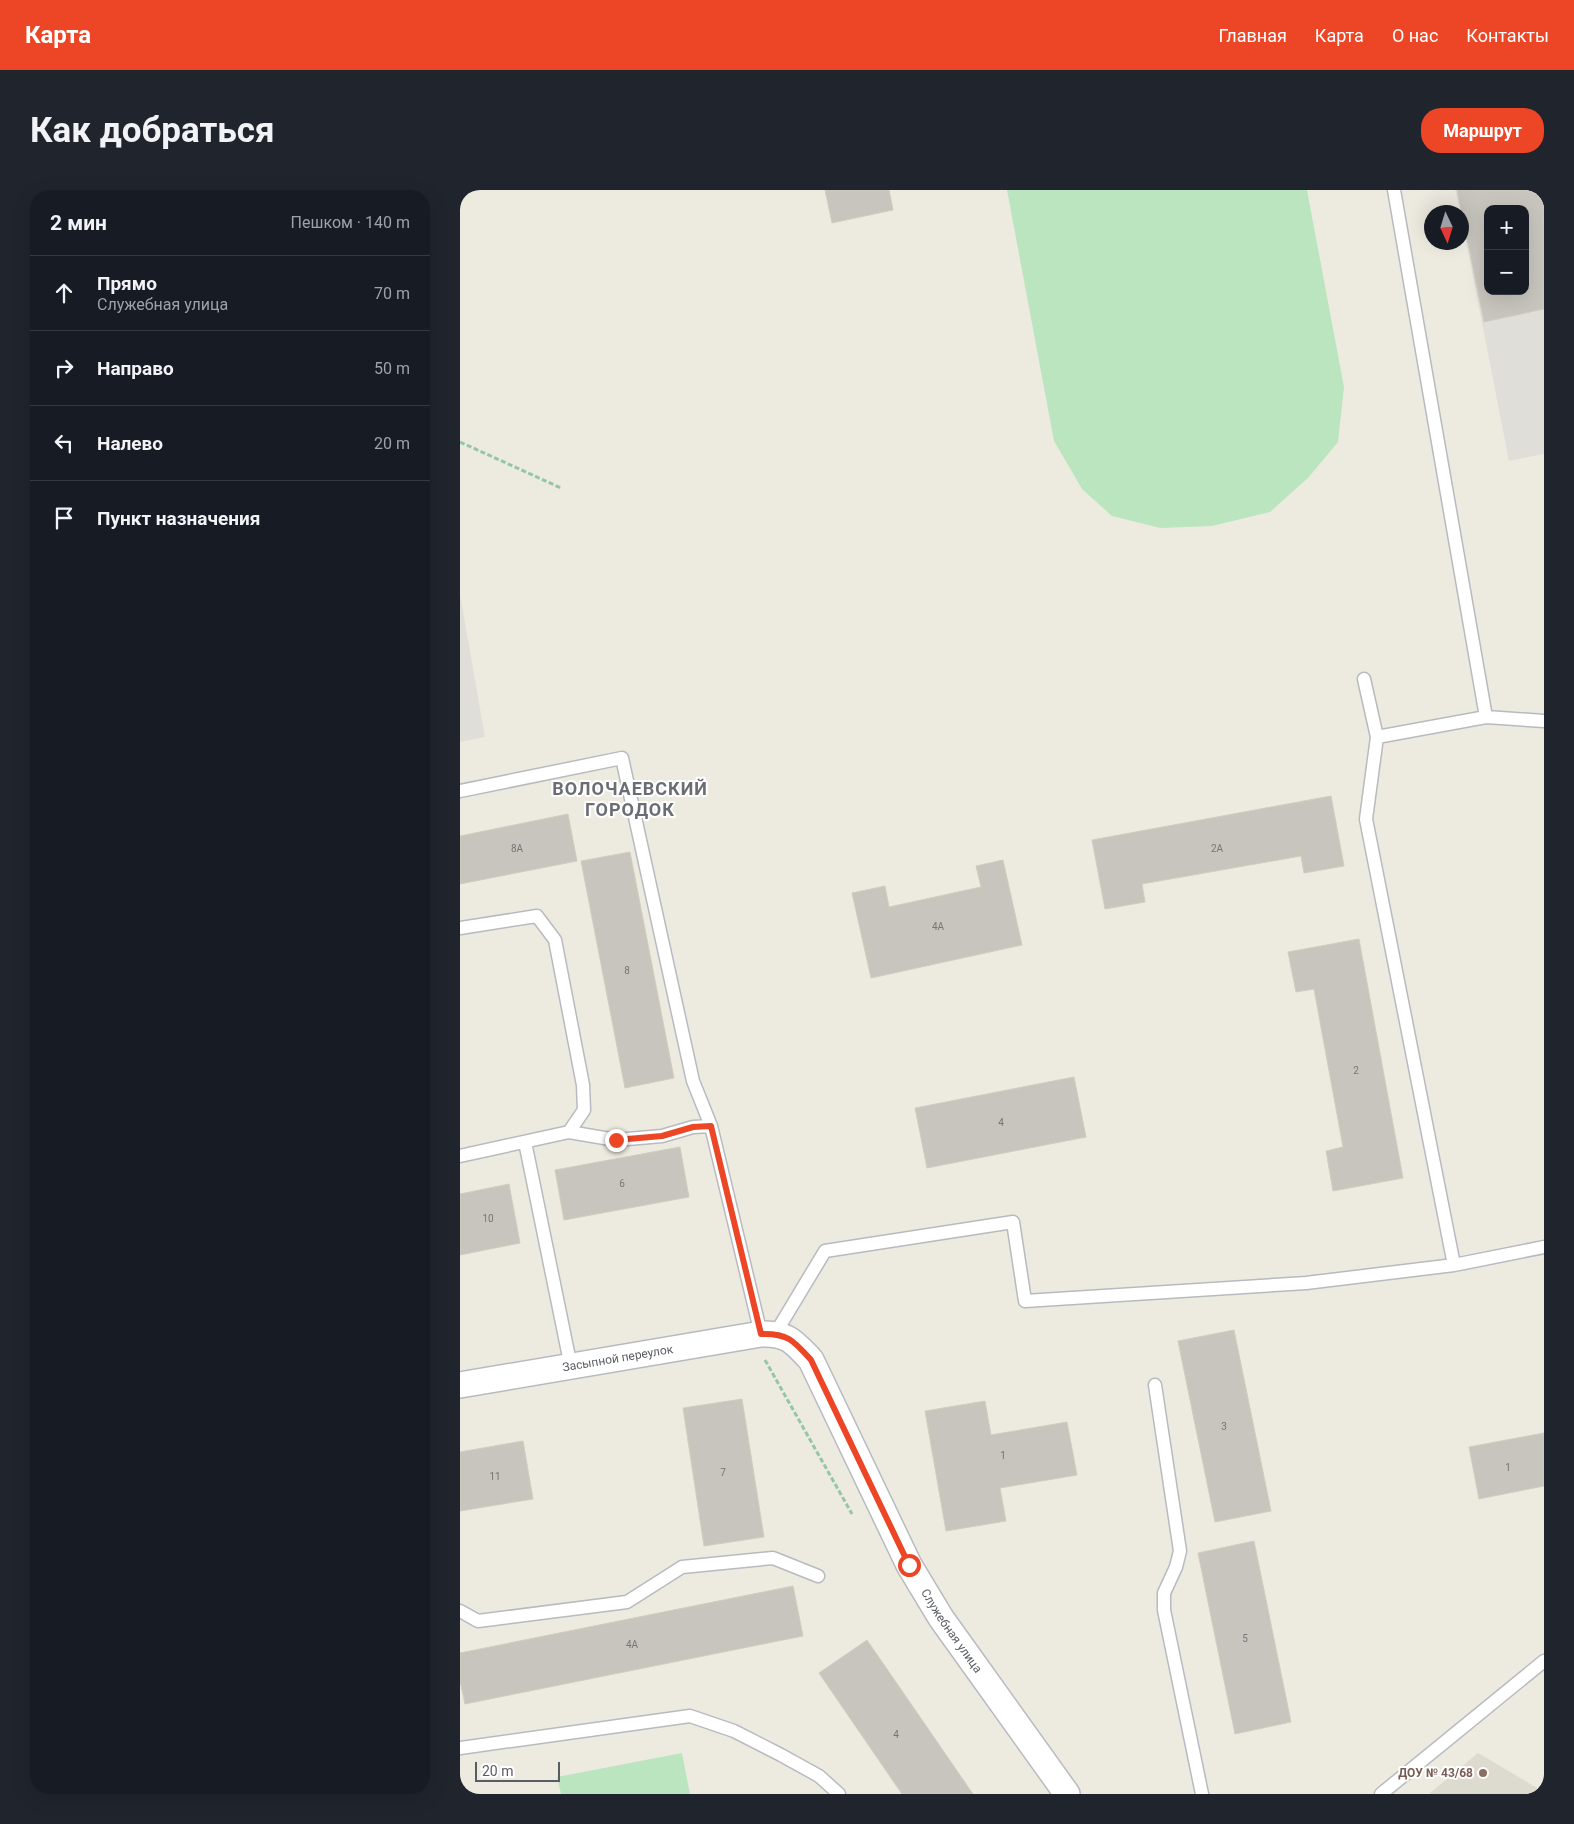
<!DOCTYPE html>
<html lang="ru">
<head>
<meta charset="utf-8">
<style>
	body { margin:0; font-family:Roboto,sans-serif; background:#20242c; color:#f1f3f6 }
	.controls { position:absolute; right:15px; top:15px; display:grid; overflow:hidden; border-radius:10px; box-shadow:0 5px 20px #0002 }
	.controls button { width:45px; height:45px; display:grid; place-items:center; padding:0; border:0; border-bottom:1px solid #363941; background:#171b24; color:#f1f3f6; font:25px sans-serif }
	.compass { position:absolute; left:964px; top:15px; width:45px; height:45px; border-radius:50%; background:#171b24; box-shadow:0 5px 20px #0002; rotate:176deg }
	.scale { position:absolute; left:15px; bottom:12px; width:85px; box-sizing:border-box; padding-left:5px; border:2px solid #595c62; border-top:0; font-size:14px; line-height:18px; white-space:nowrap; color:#595c62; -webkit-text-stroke:4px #fff; paint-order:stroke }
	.stop { position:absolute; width:15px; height:15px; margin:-11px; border:4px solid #ec4626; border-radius:50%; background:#fff }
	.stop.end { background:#ec4626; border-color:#fff; box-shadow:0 1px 5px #0008 }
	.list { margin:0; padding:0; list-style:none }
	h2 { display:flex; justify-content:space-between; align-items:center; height:65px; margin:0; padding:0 20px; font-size:21px }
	h2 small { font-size:16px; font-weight:400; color:#9ea1a6 }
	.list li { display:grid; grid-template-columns:32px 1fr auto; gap:15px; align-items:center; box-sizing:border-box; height:75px; padding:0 20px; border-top:1px solid #363941 }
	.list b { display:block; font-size:19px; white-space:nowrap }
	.list p { margin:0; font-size:16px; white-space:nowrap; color:#9ea1a6 }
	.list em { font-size:16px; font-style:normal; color:#9ea1a6 }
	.icon { flex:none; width:28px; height:28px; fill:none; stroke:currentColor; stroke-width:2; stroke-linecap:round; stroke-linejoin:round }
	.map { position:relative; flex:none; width:1084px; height:1604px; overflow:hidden; border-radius:20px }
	header { display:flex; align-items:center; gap:30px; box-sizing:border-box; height:70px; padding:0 25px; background:#ec4626; color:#fff }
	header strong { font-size:24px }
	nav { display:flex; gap:28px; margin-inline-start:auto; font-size:18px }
	.intro { display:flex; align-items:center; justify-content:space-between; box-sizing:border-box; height:120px; padding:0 30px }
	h1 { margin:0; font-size:35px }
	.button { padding:12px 22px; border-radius:20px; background:#ec4626; color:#fff; font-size:18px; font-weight:700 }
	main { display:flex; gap:30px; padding:0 30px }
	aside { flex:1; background:#171b24; border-radius:20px; box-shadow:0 5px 20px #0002 }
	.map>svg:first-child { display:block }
</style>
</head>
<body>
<header>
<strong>Карта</strong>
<nav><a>Главная</a><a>Карта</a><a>О нас</a><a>Контакты</a></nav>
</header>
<div class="intro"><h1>Как добраться</h1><a class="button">Маршрут</a></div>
<main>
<aside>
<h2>2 мин<small>Пешком · 140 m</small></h2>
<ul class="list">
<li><svg class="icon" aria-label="ahead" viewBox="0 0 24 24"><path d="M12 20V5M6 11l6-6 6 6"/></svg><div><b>Прямо</b><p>Служебная улица</p></div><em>70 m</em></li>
<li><svg class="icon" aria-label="right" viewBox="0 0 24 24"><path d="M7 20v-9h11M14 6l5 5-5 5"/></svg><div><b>Направо</b></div><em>50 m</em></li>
<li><svg class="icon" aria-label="left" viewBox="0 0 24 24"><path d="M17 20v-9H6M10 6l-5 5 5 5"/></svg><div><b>Налево</b></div><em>20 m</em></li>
<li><svg class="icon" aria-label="arrive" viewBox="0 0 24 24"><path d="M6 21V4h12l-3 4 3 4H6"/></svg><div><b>Пункт назначения</b></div></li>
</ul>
</aside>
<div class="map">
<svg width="1084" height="1604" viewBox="0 0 1084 1604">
	<rect width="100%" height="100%" fill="#edebe0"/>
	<path fill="#e0ded8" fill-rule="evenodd" d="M 995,0 L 1084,0 L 1084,264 L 1049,271 L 1002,31 L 1002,22 L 1000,22 ZM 1028,19 L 1065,19 L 1065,101 L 1028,101 Z
		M 0,404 L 25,547 L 0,552 Z"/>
	<path fill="#dddacf" d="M 1018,1563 L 1084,1602 L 1084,1604 L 969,1604 Z"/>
	<path fill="#bbe5bf" d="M 547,0 L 847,0 L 884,197 L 878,252 L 848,288 L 810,322 L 752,336 L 700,338 L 652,326 L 622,299 L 594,251 Z
		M 222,1563 L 230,1604 L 101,1604 L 97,1587 Z"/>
	<path fill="#c7c5bd" stroke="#d1cdbf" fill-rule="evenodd" d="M 365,0 L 429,0 L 433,20 L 372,33 Z
		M 997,0 L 1084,0 L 1084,119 L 1024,132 ZM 1028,19 L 1065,19 L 1065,101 L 1028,101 Z
		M 871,606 L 884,676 L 844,683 L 841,666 L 682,694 L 685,712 L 645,719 L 632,650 Z
		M 108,624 L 117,671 L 0,694 L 0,646 Z
		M 170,662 L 214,888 L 165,898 L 121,671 Z
		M 543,670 L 562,755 L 411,788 L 392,703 L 425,696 L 429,717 L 521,697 L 516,676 Z
		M 899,749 L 943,988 L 873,1001 L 866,961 L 883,957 L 854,799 L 836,802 L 828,762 Z
		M 614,887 L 626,947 L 467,978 L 455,918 Z
		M 220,957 L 229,1007 L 104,1030 L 95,980 Z
		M 49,994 L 60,1053 L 0,1065 L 0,1004 Z
		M 774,1140 L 811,1321 L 755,1332 L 718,1151 Z
		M 282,1209 L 304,1347 L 244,1356 L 223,1218 Z
		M 525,1211 L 531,1245 L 607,1232 L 617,1285 L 540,1298 L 546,1331 L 486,1341 L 465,1221 Z
		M 1084,1243 L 1084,1296 L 1019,1309 L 1009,1257 Z
		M 63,1251 L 73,1309 L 0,1321 L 0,1262 Z
		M 794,1351 L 831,1532 L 775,1544 L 738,1363 Z
		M 333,1396 L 343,1446 L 5,1514 L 0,1491 L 0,1463 Z
		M 407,1450 L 513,1604 L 442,1604 L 359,1483 Z"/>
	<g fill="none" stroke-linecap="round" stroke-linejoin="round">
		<defs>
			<path id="lane" d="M 934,0 L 1026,527 L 1084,531
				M 904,489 L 917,547
				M 0,601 L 162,568 L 233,891 L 251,936 L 233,937 L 202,946 L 156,950 L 109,942
				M 0,738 L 77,726 L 95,750 L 123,895 L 124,920 L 109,942 L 0,966
				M 251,936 L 301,1144
				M 65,952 L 111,1177
				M 994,1075 L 906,629 L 917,547 L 1026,527
				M 315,1144 L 365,1061 L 553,1032 L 565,1111 L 846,1093 L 994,1075 L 1084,1057
				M 695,1195 L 720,1361 L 716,1377 L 704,1403 L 704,1420 L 742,1604
				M 0,1421 L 18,1431 L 167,1412 L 222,1377 L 313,1368 L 358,1386
				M 0,1558 L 230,1526 L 274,1541 L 321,1565 L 359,1586 L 379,1604
				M 921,1604 L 1084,1471"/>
			<g id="street">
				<path id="s1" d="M 0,1195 L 301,1144 C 328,1143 334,1152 351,1170 L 449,1375 L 481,1428 L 607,1604"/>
			</g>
		</defs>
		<use href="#lane" stroke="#b8bac0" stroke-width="15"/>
		<use href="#street" stroke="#b8bac0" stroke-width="28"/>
		<path stroke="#94c6a7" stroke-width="3" stroke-dasharray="5 2.5" stroke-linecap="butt" d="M 0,252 L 101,298
			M 305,1170 L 392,1324"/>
		<use href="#lane" stroke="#fff" stroke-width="12"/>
		<use href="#street" stroke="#fff" stroke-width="25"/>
	</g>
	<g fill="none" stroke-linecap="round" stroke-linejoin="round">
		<path stroke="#ec4626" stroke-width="6" d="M 156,950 L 202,946 L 233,937 L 251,936 L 301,1144 C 328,1143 334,1151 351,1170 L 449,1375"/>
	</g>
	<circle fill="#8d6e63" stroke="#fff" stroke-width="2" cx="1023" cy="1583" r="5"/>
	<g text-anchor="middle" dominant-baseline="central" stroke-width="4" stroke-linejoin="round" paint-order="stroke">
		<g font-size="10" fill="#747679">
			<text x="57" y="658">8А</text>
			<text x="757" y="658">2А</text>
			<text x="478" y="736">4А</text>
			<text x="167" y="780">8</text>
			<text x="896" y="880">2</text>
			<text x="541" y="932">4</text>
			<text x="162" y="993">6</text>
			<text x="28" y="1028">10</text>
			<text x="764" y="1236">3</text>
			<text x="543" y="1265">1</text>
			<text x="1048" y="1277">1</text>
			<text x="263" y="1282">7</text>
			<text x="35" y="1286">11</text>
			<text x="785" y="1448">5</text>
			<text x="172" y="1454">4А</text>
			<text x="436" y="1544">4</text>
		</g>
		<g font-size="12" fill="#595c62" stroke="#fff">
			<text stroke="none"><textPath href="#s1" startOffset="160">Засыпной переулок</textPath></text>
			<text stroke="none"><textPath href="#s1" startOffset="670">Служебная улица</textPath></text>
		</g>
		<g font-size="12" font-weight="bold" fill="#785e54" stroke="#fff" text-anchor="end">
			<text x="1013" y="1583">ДОУ № 43/68</text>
		</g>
		<g font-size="18" font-weight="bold" letter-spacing="1" fill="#6a6e74" stroke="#fff">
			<text x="170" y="598">ВОЛОЧАЕВСКИЙ<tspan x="170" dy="21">ГОРОДОК</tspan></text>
		</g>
	</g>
</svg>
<div class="controls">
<button>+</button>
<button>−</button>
</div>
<svg class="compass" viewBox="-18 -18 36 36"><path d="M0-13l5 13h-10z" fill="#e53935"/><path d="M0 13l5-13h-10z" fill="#9ea1a6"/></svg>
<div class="scale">20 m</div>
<div class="stop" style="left:449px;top:1375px"></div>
<div class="stop end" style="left:156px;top:950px"></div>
</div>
</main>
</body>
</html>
